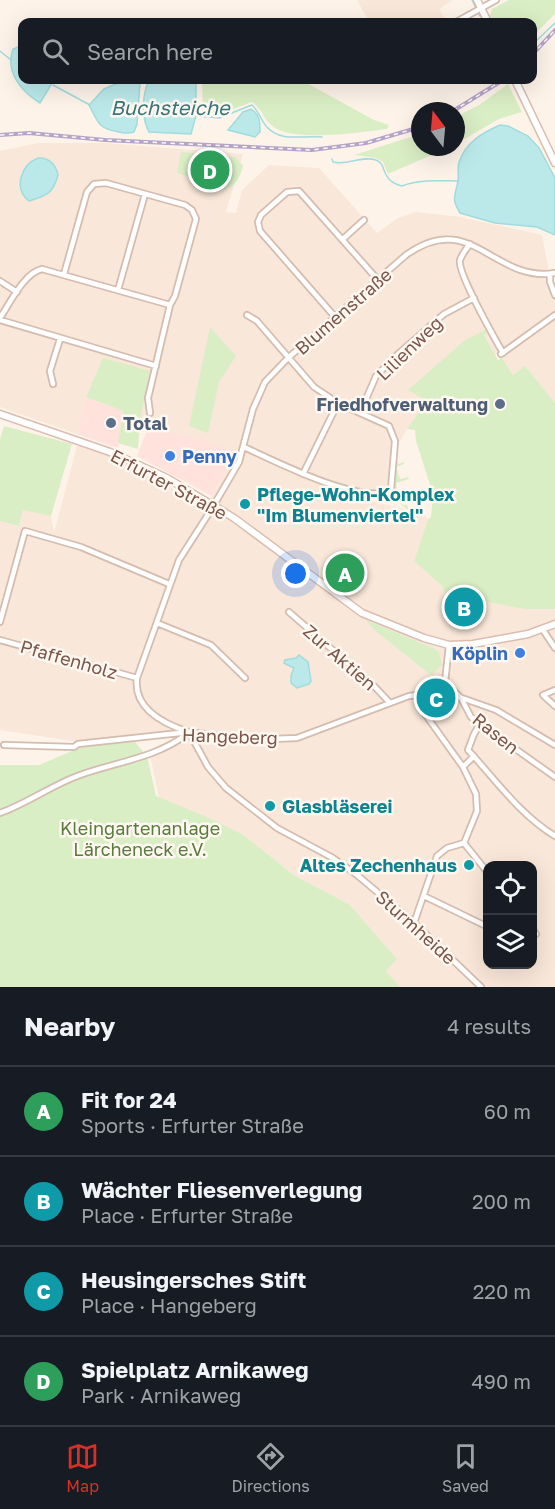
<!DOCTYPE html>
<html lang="en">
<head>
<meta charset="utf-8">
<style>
	body { margin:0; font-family:"Golos Text",sans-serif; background:#20242c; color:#f1f3f6 }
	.controls { position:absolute; right:18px; bottom:18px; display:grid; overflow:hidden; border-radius:12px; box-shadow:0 6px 24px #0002 }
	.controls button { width:54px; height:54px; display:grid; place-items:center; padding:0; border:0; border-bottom:2px solid #363941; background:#171b24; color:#f1f3f6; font:30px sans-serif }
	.compass { position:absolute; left:411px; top:102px; width:54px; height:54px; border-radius:50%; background:#171b24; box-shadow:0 6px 24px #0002; rotate:344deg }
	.you { position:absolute; left:296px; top:574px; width:21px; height:21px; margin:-15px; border:4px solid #fff; border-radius:50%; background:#1a73e8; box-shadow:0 0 0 9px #1a73e833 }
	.badge { display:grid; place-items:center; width:39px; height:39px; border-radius:50%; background:#d93025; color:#fff; font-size:20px; font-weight:700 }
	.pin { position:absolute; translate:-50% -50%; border:3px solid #fff; box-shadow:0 2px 6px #0006 }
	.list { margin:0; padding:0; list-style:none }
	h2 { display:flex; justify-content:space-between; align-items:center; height:78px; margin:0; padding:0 24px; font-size:26px }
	h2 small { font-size:20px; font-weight:400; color:#9ea1a6 }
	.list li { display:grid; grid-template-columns:39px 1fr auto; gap:18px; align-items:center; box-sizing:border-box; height:90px; padding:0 24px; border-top:2px solid #363941 }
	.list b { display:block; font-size:22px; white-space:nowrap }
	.list p { margin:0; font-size:20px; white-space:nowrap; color:#9ea1a6 }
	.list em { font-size:20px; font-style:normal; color:#9ea1a6 }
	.icon { flex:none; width:33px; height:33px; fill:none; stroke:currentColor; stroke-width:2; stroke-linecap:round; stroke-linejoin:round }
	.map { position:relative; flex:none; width:555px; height:987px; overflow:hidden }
	.search { position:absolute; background:#171b24; box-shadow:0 6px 24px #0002; left:18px; right:18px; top:18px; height:66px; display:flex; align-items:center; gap:15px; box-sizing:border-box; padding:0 21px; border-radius:12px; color:#9ea1a6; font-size:22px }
	.sheet { height:438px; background:#171b24 }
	nav { display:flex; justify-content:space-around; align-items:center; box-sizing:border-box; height:84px; border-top:2px solid #363941; background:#171b24; font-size:16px; color:#9ea1a6 }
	nav a { display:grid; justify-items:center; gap:3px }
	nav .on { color:#d93025 }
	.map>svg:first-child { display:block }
</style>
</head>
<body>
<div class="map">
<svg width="555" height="987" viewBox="0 0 555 987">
	<rect width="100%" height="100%" fill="#fef3e9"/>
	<path fill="#f9e7d9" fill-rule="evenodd" d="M 357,0 L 453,0 L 439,9 L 447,22 L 369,22 Z
		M 38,143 L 104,143 L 243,154 L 226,212 L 236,213 L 242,190 L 269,165 L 319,168 L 377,233 L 398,218 L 416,212 L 460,217 L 542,235 L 548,266 L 547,283 L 555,299 L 555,312 L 506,349 L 494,355 L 484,334 L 487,329 L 409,390 L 427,401 L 407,429 L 395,450 L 393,488 L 358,498 L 421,513 L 428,519 L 414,561 L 443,587 L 524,609 L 555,609 L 555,987 L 400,987 L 386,971 L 397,959 L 349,904 L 295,876 L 242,834 L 207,817 L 159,798 L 150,755 L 182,739 L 177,731 L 78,742 L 0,730 L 0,521 L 19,526 L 23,509 L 51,516 L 54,533 L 77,446 L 107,455 L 137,468 L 205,508 L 237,451 L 185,437 L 138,420 L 103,359 L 86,397 L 77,434 L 0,407 L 0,151 ZM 488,866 L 532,866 L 532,964 L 488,964 Z
		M 555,318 L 555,403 L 525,367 L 513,375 L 502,358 Z"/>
	<path fill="#ffe2dc" d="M 86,397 L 123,411 L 118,448 L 77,434 Z
		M 149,425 L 237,450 L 212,496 L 137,456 Z"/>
	<path fill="#daeec5" d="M 509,0 L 555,0 L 555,14 L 533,36 L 532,22 L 493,22 L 490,15 L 492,9 Z
		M 202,80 L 301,80 L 374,120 L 389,125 L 387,129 C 360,132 289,144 270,124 C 262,117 263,110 252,102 L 223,113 L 203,113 Z
		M 508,84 L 522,112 L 499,119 L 456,144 L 456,117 L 479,105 Z
		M 420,134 L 420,147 L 450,147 L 388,174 L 383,162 L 376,158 L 354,155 Z
		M 181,152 L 236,157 L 243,166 C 240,177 237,185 226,189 L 177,173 Z
		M 210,327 L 236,356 L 219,382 L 208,433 L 189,426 Z
		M 487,329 L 489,332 L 484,335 L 498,360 L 502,358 L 513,375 L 525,366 L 555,403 L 555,609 L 524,609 L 445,593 L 443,587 L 414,561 L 428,519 L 431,517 L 433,494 L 416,441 L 415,430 L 407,429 L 427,401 L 408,390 L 465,340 Z
		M 103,358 L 150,371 L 140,420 L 138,449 L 118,443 L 123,411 L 86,397 Z
		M 4,426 L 72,444 L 51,516 L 23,510 L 19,526 L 0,521 L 0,439 Z
		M 399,448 L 396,455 L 398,464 L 404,462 L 404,464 L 396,467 L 400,479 L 408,477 L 409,479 L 396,483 L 398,496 L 413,491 L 414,493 L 401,497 L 403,505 L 407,505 L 409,509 L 417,506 L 418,502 L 421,513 C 384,507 394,478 396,449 Z
		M 366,620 L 435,649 L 439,652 L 442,665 L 431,675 L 373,629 Z
		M 134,741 L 147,756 L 156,796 L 207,817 L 242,834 L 295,876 L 349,904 L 397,959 L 386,971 L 400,987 L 0,987 L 0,765 L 39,765 L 79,748 Z"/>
	<path fill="#bbe9ea" stroke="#a0dbdd" stroke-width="1.5" d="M 18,47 L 22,48 L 22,80 L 54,80 L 40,103 C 21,91 5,72 13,49 Z
		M 125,80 L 138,80 L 140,83 L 137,124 L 134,132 C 128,134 125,133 119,132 C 98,129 98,122 89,105 L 104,89 Z
		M 149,80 L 196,80 L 196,116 L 191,134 L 149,132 C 141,117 142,95 149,80 Z
		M 251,109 C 260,115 260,121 260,132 L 255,137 L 228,130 L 243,112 Z
		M 500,125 L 508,126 L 528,136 L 539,148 L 555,178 L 555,235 L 537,227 L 495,223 L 460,213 C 451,198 455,197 458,181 C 459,175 457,168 459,162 C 466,142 482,133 500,125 Z
		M 38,158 C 49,157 56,165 58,175 C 53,194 46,196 29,201 C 13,188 21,165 38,158 Z
		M 299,655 L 308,662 L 311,681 L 309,684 L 297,688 L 291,683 L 291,676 L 294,668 L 284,663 L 285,660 L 296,658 Z"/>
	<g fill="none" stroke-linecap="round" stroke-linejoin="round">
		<path stroke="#a0dbdd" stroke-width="1.5" d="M 472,0 L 480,16
			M 532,45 L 555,23
			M 0,51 L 11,60
			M 53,85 L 90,105
			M 196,116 L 219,118 L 252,105 C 259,111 260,119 266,126 C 280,143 302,135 322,137
			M 332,159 L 333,162 C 347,166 362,155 376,160 C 388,164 379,180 402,186 C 418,179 440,181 458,181"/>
		<defs>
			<path id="street" d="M 456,22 L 496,0
				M 343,239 L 364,220
				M 470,244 C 467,248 462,254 460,260 C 457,272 495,339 503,353
				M 64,274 L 87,192 L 94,184 L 106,183 L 185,205 L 192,210 L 196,219 L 175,296 L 170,305 L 148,398 L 150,413
				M 550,274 L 550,282 L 555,295
				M 0,281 L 17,292
				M 118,290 L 145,194
				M 335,317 L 260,231 L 258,222 L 261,215 L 287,192 L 299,191 L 378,280
				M 0,318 C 10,303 24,273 42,269 L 170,305
				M 0,320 L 156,366
				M 501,354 L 555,315
				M 53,384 L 50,371 L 60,339
				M 360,413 L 376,376 L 397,355 L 444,314 L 474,298
				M 244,447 C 271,459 365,508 391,489 L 395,441 L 389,426 L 338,403 L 314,387 L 257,321 L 247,315
				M 303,474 L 338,403
				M 289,612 L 374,686 L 390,703
				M 0,622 L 25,531 L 81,547 L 169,584
				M 157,623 L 211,645 L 245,678
				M 543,630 L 555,648
				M 0,640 L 137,678
				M 449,645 L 445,682 L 461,698 L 471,717 L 476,721 L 555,777
				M 555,690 L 543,695 L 555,706
				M 417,696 L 425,714 L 463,767 L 476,794 L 477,811 L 464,843
				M 462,698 L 496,710 L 555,745
				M 480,724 L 474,734 L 468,750 C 495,779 520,815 555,836
				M 189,732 C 164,724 133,709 137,678 L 179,560 L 211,510 L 239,462 L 253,409 L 265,382 L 288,358 L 406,255 C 471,208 493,283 555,273
				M 189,732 L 208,767 L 226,788 L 277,828 L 333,858 L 357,875 L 414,923 L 481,987
				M 4,745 L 74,747 L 78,744 L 189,732 L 248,740 L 297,738 L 409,696 C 423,696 432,686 445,682
				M 463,767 L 474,756
				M 0,813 C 28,803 52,785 80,775 C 116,762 156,758 187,734
				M 464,843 L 488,873
				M 424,896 L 488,927
				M 414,923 L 437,856 L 447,848 L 464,843
				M 532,928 L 536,934"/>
			<path id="secondary" d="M 477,0 L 488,22
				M 515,80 L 555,163
				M 0,414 L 110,452 L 167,478 L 234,518 L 362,613 L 424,638 L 449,645 L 473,644 L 528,634 L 555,624"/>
		</defs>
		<use href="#street" stroke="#d4bcaf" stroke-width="8"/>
		<use href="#secondary" stroke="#dabdaf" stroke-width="9"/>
		<use href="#street" stroke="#fff" stroke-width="4.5"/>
		<use href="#secondary" stroke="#fff" stroke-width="6"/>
		<defs>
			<path id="rail" d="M 532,55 L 555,30
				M 453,111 L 503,80
				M 0,135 L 29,133 L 105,140 L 312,150 L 366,143 L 420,127"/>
		</defs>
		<use href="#rail" stroke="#b4a4ca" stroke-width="4"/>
		<use href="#rail" stroke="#fff8f1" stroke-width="1.5" stroke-dasharray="4.5" stroke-linecap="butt"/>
	</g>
	<g fill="#5c6f8a" stroke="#fff8f1" stroke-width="2">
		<circle cx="500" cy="404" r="6"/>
		<circle cx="111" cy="423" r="6"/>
	</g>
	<g fill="#3f7fe0" stroke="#fff8f1" stroke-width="2">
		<circle cx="170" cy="456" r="6"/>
		<circle cx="520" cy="653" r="6"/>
	</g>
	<g fill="#0f9aa8" stroke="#fff8f1" stroke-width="2">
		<circle cx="245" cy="504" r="6"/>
		<circle cx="270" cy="806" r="6"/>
		<circle cx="469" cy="865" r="6"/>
	</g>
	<g text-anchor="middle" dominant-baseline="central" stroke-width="5" stroke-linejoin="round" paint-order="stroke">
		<g font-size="18" fill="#7c5549" stroke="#fff8f1">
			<text transform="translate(343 311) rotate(-41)">Blumenstraße</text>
			<text transform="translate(409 348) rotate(-44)">Lilienweg</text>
			<text transform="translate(169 484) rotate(28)">Erfurter Straße</text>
			<text transform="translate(340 657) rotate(41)">Zur Aktien</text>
			<text transform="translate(69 659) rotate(16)">Pfaffenholz</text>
			<text transform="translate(496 733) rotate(39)">Rasen</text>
			<text transform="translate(230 736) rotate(2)">Hangeberg</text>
			<text transform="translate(416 927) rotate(42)">Sturmheide</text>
		</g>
		<g font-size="18" font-weight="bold" fill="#4e5e75" stroke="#fff8f1" text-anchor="end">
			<text x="488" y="404">Friedhofverwaltung</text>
			<text x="123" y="423" text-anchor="start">Total</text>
		</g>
		<g font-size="18" font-weight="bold" fill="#366cbe" stroke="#fff8f1" text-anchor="start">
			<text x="182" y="456">Penny</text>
			<text x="508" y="653" text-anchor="end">Köplin</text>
		</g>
		<g font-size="18" font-weight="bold" fill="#0d838f" stroke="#fff8f1" text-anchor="start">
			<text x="257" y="494">Pflege-Wohn-Komplex<tspan x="257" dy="21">"Im Blumenviertel"</tspan></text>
			<text x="282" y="806">Glasbläserei</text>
			<text x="457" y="865" text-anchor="end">Altes Zechenhaus</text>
		</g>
		<g font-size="18" fill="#577c3d" stroke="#fff8f1">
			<text x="140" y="828">Kleingartenanlage<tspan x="140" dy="21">Lärcheneck e.V.</tspan></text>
		</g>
		<g font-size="20" font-style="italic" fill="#38767a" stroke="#fff8f1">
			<text x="170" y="107">Buchsteiche</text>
		</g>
	</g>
</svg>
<div class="controls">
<button><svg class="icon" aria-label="locate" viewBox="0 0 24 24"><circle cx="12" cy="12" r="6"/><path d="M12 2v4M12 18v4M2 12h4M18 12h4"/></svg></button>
<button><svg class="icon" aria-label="layers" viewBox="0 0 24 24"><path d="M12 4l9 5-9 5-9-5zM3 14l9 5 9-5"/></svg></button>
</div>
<svg class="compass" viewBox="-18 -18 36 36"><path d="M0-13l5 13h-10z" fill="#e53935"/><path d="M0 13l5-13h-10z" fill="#9ea1a6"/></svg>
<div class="you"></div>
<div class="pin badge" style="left:345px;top:573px;background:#2e9e5b">A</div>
<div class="pin badge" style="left:464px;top:607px;background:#0f9aa8">B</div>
<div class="pin badge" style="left:436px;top:698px;background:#0f9aa8">C</div>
<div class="pin badge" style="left:210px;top:170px;background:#2e9e5b">D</div>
<div class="search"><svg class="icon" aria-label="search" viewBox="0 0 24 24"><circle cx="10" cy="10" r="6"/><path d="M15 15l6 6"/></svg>Search here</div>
</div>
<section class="sheet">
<h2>Nearby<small>4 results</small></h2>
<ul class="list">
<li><span class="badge" style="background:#2e9e5b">A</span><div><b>Fit for 24</b><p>Sports · Erfurter Straße</p></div><em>60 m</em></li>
<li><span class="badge" style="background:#0f9aa8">B</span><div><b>Wächter Fliesenverlegung</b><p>Place · Erfurter Straße</p></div><em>200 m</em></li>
<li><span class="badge" style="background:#0f9aa8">C</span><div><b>Heusingersches Stift</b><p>Place · Hangeberg</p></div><em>220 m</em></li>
<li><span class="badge" style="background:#2e9e5b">D</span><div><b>Spielplatz Arnikaweg</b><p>Park · Arnikaweg</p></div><em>490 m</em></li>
</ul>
</section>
<nav>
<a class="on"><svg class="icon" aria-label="map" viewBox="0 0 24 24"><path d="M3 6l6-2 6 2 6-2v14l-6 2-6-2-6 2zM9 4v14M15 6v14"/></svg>Map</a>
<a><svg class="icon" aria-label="directions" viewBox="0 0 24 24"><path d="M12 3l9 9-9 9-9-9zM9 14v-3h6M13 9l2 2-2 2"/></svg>Directions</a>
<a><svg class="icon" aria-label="saved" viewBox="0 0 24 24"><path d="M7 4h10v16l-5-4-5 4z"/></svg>Saved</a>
</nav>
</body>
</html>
